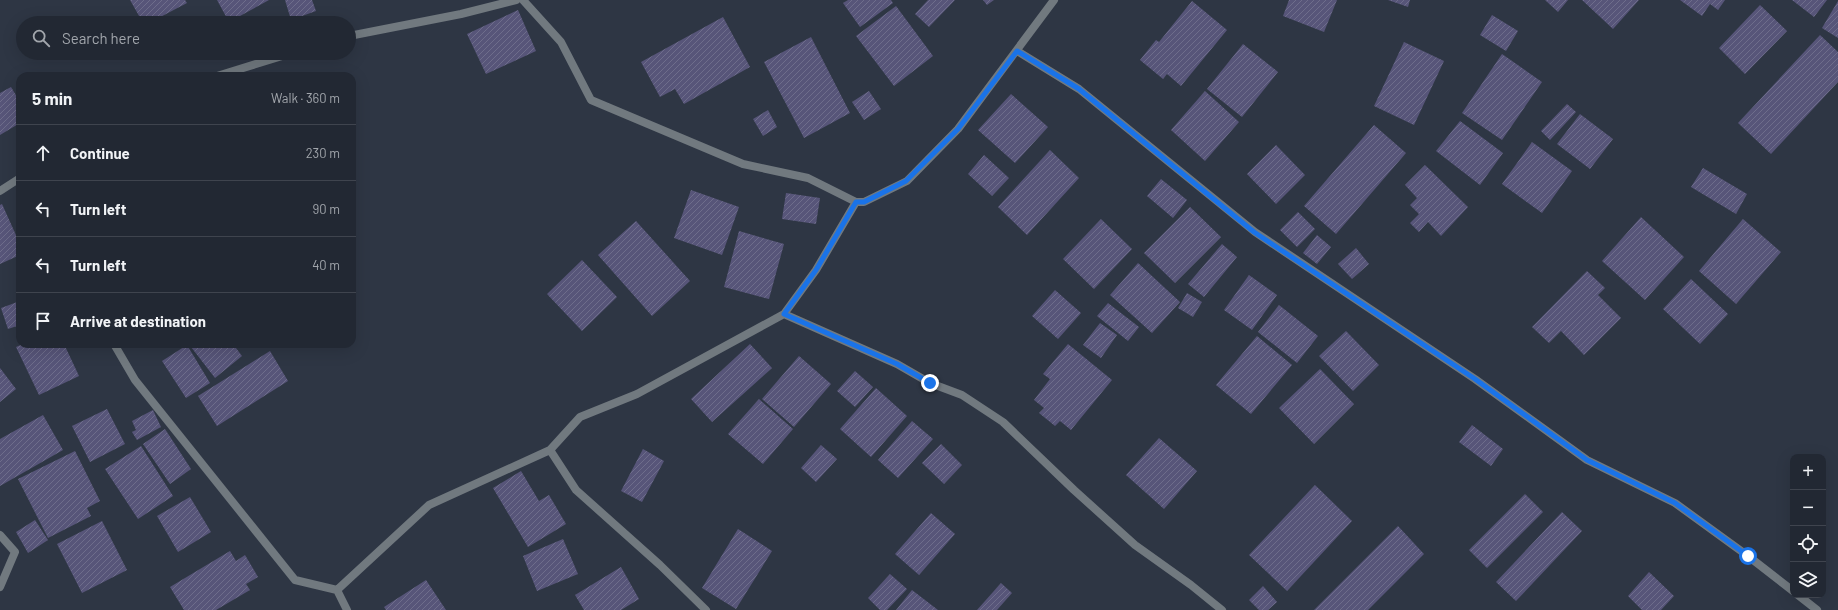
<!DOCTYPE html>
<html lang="en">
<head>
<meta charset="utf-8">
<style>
	body { margin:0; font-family:Barlow,sans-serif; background:#2e343f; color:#f1f3f6 }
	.controls { position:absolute; right:12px; bottom:12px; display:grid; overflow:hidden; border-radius:8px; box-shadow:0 4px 16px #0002 }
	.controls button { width:36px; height:36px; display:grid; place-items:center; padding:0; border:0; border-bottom:1px solid #3f444e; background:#222833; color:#f1f3f6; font:20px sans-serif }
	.stop { position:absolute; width:12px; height:12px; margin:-9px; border:3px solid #1a73e8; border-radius:50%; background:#fff }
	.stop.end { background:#1a73e8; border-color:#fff; box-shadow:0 1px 4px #0008 }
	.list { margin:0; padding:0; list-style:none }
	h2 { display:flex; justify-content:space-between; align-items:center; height:52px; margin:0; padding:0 16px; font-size:17px }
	h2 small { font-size:13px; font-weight:400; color:#a2a6ac }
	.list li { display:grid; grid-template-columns:26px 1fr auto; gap:12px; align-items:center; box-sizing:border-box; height:56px; padding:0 16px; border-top:1px solid #3f444e }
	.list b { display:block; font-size:15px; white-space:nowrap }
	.list em { font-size:13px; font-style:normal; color:#a2a6ac }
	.icon { flex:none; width:22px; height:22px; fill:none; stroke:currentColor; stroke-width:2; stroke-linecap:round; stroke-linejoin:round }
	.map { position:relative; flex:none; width:1838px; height:610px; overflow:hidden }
	.search { position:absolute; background:#222833; box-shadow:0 4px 16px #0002; left:16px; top:16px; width:340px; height:44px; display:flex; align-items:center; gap:10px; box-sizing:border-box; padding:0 14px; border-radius:22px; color:#a2a6ac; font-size:15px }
	.panel { position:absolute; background:#222833; box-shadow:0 4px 16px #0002; left:16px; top:72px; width:340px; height:276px; border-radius:12px }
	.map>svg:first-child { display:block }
</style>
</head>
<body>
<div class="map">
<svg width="1838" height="610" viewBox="0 0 1838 610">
	<defs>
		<pattern id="building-hatch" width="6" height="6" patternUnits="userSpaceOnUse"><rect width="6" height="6" fill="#575579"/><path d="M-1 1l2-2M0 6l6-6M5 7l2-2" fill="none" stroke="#6e6d8b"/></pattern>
	</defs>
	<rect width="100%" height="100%" fill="#2e3644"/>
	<path fill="url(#building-hatch)" d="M 130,0 L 185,0 L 187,3 L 149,23 L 143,23 Z
		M 217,0 L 269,0 L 229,22 Z
		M 285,0 L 312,0 L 316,11 L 291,20 Z
		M 848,0 L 891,0 L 893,3 L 860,27 L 843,3 Z
		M 928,0 L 955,0 L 929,27 L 915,14 Z
		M 983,0 L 994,0 L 987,5 Z
		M 1289,0 L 1337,0 L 1324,32 L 1283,16 Z
		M 1388,0 L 1410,0 L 1408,7 Z
		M 1545,0 L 1568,0 L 1558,12 Z
		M 1582,0 L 1639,0 L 1613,29 Z
		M 1680,0 L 1725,0 L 1718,10 L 1710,4 L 1702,16 Z
		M 1792,0 L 1827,0 L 1814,17 Z
		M 1192,1 L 1227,30 L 1181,86 L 1167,74 L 1163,79 L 1140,60 L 1156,40 L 1159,42 Z
		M 1838,1 L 1838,38 L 1822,28 Z
		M 1760,5 L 1787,31 L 1745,74 L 1719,48 Z
		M 896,6 L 933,56 L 894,86 L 856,36 Z
		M 518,10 L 536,51 L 486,74 L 467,34 Z
		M 1492,15 L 1518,31 L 1506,51 L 1480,35 Z
		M 723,17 L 750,67 L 684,104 L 675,89 L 660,97 L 641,62 Z
		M 1820,35 L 1838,52 L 1838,82 L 1771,154 L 1738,123 Z
		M 811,37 L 850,113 L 804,138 L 764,62 Z
		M 1404,42 L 1444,61 L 1414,125 L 1374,106 Z
		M 1243,44 L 1278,72 L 1242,117 L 1207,89 Z
		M 1502,54 L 1542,82 L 1502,140 L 1462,113 Z
		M 11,87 L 20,102 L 20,123 L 0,135 L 0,93 Z
		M 869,91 L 881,109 L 864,120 L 852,102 Z
		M 1205,91 L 1239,122 L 1205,161 L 1171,130 Z
		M 1011,94 L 1048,127 L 1015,163 L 978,130 Z
		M 1567,104 L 1576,112 L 1550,140 L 1541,131 Z
		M 768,110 L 777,127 L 763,136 L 753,119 Z
		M 1580,114 L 1613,139 L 1590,169 L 1557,144 Z
		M 1460,121 L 1503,153 L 1480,185 L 1436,151 Z
		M 1374,125 L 1406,153 L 1336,234 L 1304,206 Z
		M 1532,142 L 1572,171 L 1542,213 L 1502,184 Z
		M 1276,145 L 1305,175 L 1276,204 L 1247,174 Z
		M 1050,150 L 1079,178 L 1027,235 L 998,207 Z
		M 984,155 L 1009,178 L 992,196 L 968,174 Z
		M 1425,165 L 1468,207 L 1441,236 L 1428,222 L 1419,232 L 1410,223 L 1419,214 L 1410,205 L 1417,198 L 1405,185 Z
		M 1703,168 L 1747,194 L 1736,214 L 1691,187 Z
		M 1161,179 L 1187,200 L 1173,218 L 1147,196 Z
		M 691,190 L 739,207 L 722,255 L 674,238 Z
		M 786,193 L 820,198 L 816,224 L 782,219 Z
		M 2,204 L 20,244 L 20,255 L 0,264 L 0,205 Z
		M 1190,207 L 1221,237 L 1175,283 L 1144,253 Z
		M 1298,212 L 1315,229 L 1297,247 L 1280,230 Z
		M 1641,217 L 1684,257 L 1645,300 L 1602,261 Z
		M 1101,219 L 1132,249 L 1094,289 L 1063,259 Z
		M 1743,219 L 1781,252 L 1736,304 L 1699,271 Z
		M 636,221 L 690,281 L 652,316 L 598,255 Z
		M 739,231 L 784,244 L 769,299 L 724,287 Z
		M 1317,235 L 1331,247 L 1317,264 L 1303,253 Z
		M 1222,244 L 1237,257 L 1204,297 L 1188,284 Z
		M 1356,248 L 1369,264 L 1352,279 L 1338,264 Z
		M 582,260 L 617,297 L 582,331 L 547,294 Z
		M 1138,263 L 1180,302 L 1152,333 L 1110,295 Z
		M 1587,271 L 1605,288 L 1598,295 L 1621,318 L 1584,355 L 1561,331 L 1549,343 L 1532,327 Z
		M 1249,275 L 1277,295 L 1252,330 L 1224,310 Z
		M 1691,279 L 1728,314 L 1700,344 L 1663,309 Z
		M 1055,290 L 1081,313 L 1058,339 L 1032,316 Z
		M 1187,293 L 1202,302 L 1193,317 L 1178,308 Z
		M 20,301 L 20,325 L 8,329 L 1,308 Z
		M 1108,303 L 1139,327 L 1128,341 L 1097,316 Z
		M 1279,305 L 1318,336 L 1297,363 L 1258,332 Z
		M 1100,323 L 1117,335 L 1101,358 L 1083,345 Z
		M 1346,331 L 1379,365 L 1353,391 L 1319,356 Z
		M 1257,336 L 1292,365 L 1251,414 L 1216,385 Z
		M 23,344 L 64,344 L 79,376 L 39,395 L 16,347 Z
		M 195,344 L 233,344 L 242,356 L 215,378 L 191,347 Z
		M 750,344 L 772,368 L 712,422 L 691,399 Z
		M 1068,344 L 1112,380 L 1071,430 L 1060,421 L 1055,426 L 1039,413 L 1044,408 L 1034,400 L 1050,379 L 1043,374 Z
		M 187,345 L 210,383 L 186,398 L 162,361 Z
		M 270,351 L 288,381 L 217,426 L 198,396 Z
		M 799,356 L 831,384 L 794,427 L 762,399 Z
		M 0,368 L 16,389 L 0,402 Z
		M 1320,369 L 1354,404 L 1314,444 L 1279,408 Z
		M 855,371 L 873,387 L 855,407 L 837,391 Z
		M 876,388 L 907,416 L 871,457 L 840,429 Z
		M 759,399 L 793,429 L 763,464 L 728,434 Z
		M 107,409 L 125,444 L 90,462 L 72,426 Z
		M 153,410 L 161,427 L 137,440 L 132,432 L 136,430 L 132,421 Z
		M 43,415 L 63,450 L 0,486 L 0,439 Z
		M 912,421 L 933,439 L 898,478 L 878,460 Z
		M 1472,425 L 1503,449 L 1491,466 L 1459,442 Z
		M 165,429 L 191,469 L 170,484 L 143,444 Z
		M 1159,438 L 1197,471 L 1164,509 L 1126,475 Z
		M 941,444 L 962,465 L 944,484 L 922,463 Z
		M 821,445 L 837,459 L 816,482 L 801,468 Z
		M 141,446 L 173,496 L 138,519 L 105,469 Z
		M 643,449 L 664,461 L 642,502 L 621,491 Z
		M 75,451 L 100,501 L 87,508 L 91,516 L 48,538 L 18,479 Z
		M 521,471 L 539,501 L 549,495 L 566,524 L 528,547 L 493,488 Z
		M 1315,485 L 1352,521 L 1287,591 L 1249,555 Z
		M 1525,494 L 1543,512 L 1487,568 L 1469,550 Z
		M 190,497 L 211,532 L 178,552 L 157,516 Z
		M 1562,512 L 1582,531 L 1516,601 L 1496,582 Z
		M 931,513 L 955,534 L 919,575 L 895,554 Z
		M 35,520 L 48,540 L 28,553 L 16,532 Z
		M 102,521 L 127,570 L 82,593 L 57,544 Z
		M 1398,526 L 1424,554 L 1368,610 L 1314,610 Z
		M 738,529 L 772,551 L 736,609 L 702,588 Z
		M 563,539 L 578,574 L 537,591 L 523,556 Z
		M 230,551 L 236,561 L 245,555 L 258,577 L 246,584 L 250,590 L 216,610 L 184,610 L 170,587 Z
		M 621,567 L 639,599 L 621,610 L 584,610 L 575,595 Z
		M 1649,572 L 1674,596 L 1661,610 L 1642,610 L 1628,596 Z
		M 890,574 L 907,589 L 887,610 L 880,610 L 868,598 Z
		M 426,580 L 446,610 L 386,610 L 384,607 Z
		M 1001,583 L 1012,593 L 997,610 L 977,610 Z
		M 1263,586 L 1277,602 L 1268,610 L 1259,610 L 1249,600 Z
		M 912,590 L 938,610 L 896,610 Z"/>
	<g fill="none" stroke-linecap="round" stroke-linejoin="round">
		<path stroke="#71797f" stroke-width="8" d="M 523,0 L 561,42 L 591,100 L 743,164 L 808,178 L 856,202 L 864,202 L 907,181 L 958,129 L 1054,0
			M 349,36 L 461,14 L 516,0
			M 1017,51 L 1079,89 L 1255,232 L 1475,379 L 1587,460 L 1675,503 L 1748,556 L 1793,591
			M 217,76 L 292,53
			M 0,191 L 20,178
			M 784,314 L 897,364 L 930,383 L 962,395 L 1003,422 L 1074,490 L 1135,545 L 1191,585 L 1222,610
			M 114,344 L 135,380 L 295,580 L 337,590 L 429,505 L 550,450
			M 0,535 L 15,552 L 0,587
			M 337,590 L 347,610
			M 1798,595 L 1817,610
			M 706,610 L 660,565 L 576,490 L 550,450 L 580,417 L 637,394 L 784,314 L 816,270 L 856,202"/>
	</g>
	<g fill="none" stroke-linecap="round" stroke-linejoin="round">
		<path stroke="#1a73e8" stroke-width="5" d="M 930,383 L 897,364 L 784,314 L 816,270 L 856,202 L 864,202 L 906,181 L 958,129 L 1017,51 L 1079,89 L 1254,232 L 1475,379 L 1587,460 L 1675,503 L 1748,556"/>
	</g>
</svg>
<div class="controls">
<button>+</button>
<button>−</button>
<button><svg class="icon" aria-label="locate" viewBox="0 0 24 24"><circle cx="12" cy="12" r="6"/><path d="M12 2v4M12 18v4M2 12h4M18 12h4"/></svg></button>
<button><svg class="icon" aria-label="layers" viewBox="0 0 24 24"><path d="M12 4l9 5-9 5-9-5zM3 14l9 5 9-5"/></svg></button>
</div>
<div class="stop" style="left:1748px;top:556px"></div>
<div class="stop end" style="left:930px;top:383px"></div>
<div class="search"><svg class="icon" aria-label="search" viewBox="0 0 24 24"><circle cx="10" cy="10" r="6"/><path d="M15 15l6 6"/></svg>Search here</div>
<section class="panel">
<h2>5 min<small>Walk · 360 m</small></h2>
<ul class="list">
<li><svg class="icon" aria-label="ahead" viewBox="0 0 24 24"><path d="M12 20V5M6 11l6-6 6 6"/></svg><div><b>Continue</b></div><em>230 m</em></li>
<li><svg class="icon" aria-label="left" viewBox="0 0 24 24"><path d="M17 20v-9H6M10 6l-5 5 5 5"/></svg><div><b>Turn left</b></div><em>90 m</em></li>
<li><svg class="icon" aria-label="left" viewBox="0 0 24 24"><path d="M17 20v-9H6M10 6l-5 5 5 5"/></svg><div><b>Turn left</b></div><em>40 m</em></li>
<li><svg class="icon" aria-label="arrive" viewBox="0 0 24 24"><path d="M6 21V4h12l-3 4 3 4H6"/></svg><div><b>Arrive at destination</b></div></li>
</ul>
</section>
</div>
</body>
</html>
